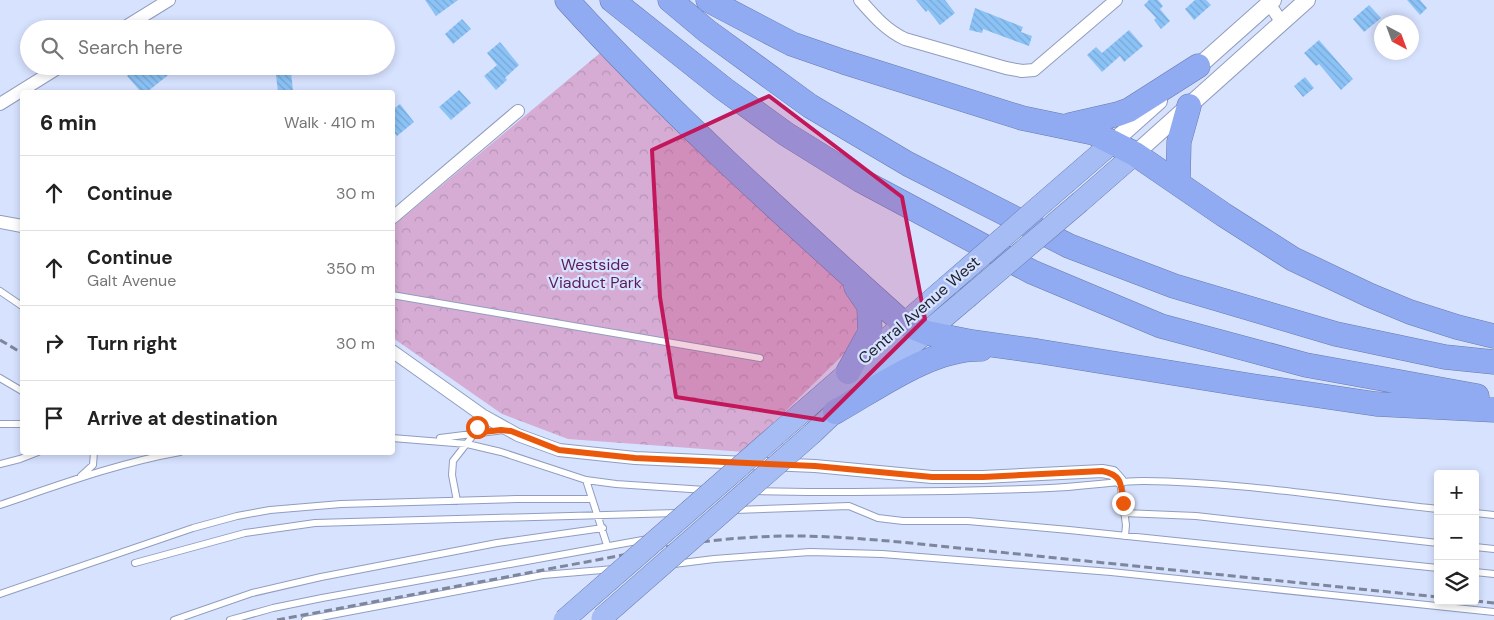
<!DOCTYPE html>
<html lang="en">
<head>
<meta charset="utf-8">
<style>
	body { margin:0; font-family:"DM Sans",sans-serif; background:#f6f6f6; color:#222 }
	.controls { position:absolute; right:15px; bottom:15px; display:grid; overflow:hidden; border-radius:5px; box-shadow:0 2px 8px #0003 }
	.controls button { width:45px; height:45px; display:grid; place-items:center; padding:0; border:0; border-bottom:1px solid #e0e0e0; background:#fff; color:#222; font:25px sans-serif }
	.compass { position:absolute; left:1374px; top:15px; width:45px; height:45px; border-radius:50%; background:#fff; box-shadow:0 2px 8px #0003; rotate:139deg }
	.stop { position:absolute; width:15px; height:15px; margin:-11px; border:4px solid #ea580c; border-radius:50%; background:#fff }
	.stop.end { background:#ea580c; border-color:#fff; box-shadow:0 1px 5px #0008 }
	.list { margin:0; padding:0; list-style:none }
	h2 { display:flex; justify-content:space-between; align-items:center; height:65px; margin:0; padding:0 20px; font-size:21px }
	h2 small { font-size:16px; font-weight:400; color:#767676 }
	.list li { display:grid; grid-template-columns:32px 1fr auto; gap:15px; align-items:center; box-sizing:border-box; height:75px; padding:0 20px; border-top:1px solid #e0e0e0 }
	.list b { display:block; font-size:19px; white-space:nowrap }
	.list p { margin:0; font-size:16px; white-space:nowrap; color:#767676 }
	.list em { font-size:16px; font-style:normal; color:#767676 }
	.icon { flex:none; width:28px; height:28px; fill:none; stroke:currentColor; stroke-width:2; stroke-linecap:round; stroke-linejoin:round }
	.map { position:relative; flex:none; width:1494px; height:620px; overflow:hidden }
	.search { position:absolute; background:#fff; box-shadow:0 2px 8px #0003; left:20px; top:20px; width:375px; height:55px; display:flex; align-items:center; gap:12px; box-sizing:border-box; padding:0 18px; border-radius:28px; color:#767676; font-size:19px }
	.panel { position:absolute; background:#fff; box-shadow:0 2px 8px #0003; left:20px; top:90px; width:375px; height:365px; border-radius:5px }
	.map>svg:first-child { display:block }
</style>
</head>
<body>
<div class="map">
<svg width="1494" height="620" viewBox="0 0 1494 620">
	<defs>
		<pattern id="park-crowns" width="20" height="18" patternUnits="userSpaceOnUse" patternTransform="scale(1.25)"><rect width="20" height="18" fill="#d6acd4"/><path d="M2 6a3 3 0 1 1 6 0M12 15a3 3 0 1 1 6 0" fill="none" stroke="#b794b6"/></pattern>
		<pattern id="building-back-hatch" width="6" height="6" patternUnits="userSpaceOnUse" patternTransform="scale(1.25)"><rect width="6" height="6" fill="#8cc3f7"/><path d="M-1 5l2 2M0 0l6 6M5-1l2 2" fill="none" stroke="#78a7d4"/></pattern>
	</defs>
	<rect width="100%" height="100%" fill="#d7e2ff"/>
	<path fill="url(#park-crowns)" d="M 600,53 L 853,291 L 862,318 L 848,350 L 744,452 L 568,439 L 502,414 L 393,338 L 393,226 Z"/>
	<path fill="url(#building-back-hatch)" d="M 425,0 L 458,0 L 436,16 Z
		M 916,0 L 945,0 L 955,13 L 940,25 L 928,10 L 926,12 Z
		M 1149,0 L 1158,0 L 1163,6 L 1160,9 L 1170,21 L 1161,29 L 1154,20 L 1156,18 L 1144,5 Z
		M 1195,0 L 1206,0 L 1211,5 L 1194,20 L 1185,9 Z
		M 1407,0 L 1420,0 L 1427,8 L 1420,15 Z
		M 1369,5 L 1381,18 L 1364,32 L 1353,19 Z
		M 975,8 L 1023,27 L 1021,32 L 1032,36 L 1029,46 L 983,29 L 982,33 L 969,30 Z
		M 462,19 L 471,29 L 453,44 L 445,34 Z
		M 1129,30 L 1143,46 L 1124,62 L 1120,56 L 1102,72 L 1087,55 L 1096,47 L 1102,53 Z
		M 1319,40 L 1353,79 L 1341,90 L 1319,64 L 1316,66 L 1304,53 Z
		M 500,42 L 519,65 L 505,78 L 507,80 L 496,90 L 484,76 L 497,65 L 487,53 Z
		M 139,66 L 167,66 L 172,72 L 147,92 L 141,92 L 127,76 Z
		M 270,66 L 288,66 L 291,72 L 293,91 L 278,92 L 276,75 Z
		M 1305,77 L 1314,88 L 1303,97 L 1294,86 Z
		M 459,90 L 471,103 L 451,120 L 439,107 Z
		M 400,104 L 414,122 L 397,136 L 392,130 L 392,110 Z"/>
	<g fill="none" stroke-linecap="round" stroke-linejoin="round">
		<defs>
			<path id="service" d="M 0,291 L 22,306
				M 392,295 L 760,358
				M 0,378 L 22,391
				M 0,424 L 22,424
				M 392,438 L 467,444 L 501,452 L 586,480 L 616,484 L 705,490
				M 440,438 L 504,430
				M 0,464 L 20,459 L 38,452
				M 81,476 L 93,465 L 94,452
				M 586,480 L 607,545
				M 1120,481 L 1126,525 L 1125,536
				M 755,491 C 853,493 952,492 1050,488 C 1082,487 1113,481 1144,481 C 1242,482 1340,499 1438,509
				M 457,501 L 452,475 L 453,461 L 471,438 L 482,415
				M 0,505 C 59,485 118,463 180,452
				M 734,510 L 849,506 L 878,518 L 903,521 L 968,521 L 1069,530 L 1438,568
				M 1124,513 L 1196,516 L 1438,543
				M 1475,513 L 1494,515
				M 1475,547 L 1494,549
				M 135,563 L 245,533 L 315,523 L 677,513
				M 674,564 L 714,559 L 810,552 L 882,554 L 1111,572 L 1494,612
				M 1475,572 L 1494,574
				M 0,594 L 193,528 L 237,516 L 270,510 L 341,504 L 517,499 L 592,499
				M 174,620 L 252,593 L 321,577 L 497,543 L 603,528
				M 230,620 L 273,608 L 322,598 L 648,539
				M 305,620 L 543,575 L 614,569"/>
			<path id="minor" d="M 860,0 C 874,16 886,30 905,39 L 1006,68 L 1022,71 L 1034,70 L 1116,0
				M 1267,0 L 1282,23
				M 122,29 L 169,0
				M 0,104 L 61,66
				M 392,218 L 518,111
				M 0,222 L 22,226
				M 392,351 L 482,415 L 518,435 L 559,450 L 635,458 L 815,466 L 932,477 L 983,477 L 1102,471 L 1113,473 L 1120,481"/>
			<path id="tertiary" d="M 1191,73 L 1273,0
				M 1112,143 L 1159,101
				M 1135,154 L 1307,0"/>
			<path id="trunk" d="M 1067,182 L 1112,143
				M 1080,202 L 1135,154
				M 813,433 L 856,392 L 967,298
				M 776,435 L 946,287"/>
			<path id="motorway" d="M 567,0 C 672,116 788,219 903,323 L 927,333 L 972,342 L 1037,351 L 1253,386 L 1376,404 L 1494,410
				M 612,0 L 724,89 L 786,134 L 860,180 L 1032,272 L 1161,326 L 1306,365 L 1477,396
				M 670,0 L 707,31 L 810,106 L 908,164 L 1069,246 L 1174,286 L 1336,334 L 1445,357 L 1494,362
				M 708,0 L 792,44 L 844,62 L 1022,118 L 1094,133 L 1135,154 L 1224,215 L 1293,259 L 1369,295 L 1410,312 L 1457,327 L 1494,336
				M 1070,125 L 1118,114 L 1129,110 L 1198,66
				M 1178,183 L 1179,142 L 1189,106
				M 848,372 L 870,332 L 869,306 L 856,287
				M 835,412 C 878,388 931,348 981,349"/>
		</defs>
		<use href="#service" stroke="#909dbe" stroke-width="8"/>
		<use href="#minor" stroke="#909dbe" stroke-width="14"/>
		<use href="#tertiary" stroke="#909dbe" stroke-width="18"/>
		<use href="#trunk" stroke="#677aac" stroke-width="22"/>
		<use href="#motorway" stroke="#677aac" stroke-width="25"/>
		<use href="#service" stroke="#fff" stroke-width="6"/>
		<use href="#minor" stroke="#fff" stroke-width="12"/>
		<use href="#tertiary" stroke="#fff" stroke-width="16"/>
		<use href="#trunk" stroke="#a6bcf4" stroke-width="21"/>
		<use href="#motorway" stroke="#90abf1" stroke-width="24"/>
		<path stroke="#7e869b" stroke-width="3" stroke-dasharray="8 4" stroke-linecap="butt" d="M 0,340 L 22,353
			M 1475,601 L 1494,603
			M 277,620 L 671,546 C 712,540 752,536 793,536 C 829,536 865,539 900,542 L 1438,597"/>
		<defs>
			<path id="trunk-bridge" d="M 946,287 L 1067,182
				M 967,298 L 1080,202
				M 602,618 L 813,433
				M 564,620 L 776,435"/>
		</defs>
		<use href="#trunk-bridge" stroke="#677aac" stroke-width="22" stroke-linecap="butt"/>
		<use href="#trunk-bridge" stroke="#a6bcf4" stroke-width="21"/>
	</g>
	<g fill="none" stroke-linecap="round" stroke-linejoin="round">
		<path stroke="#ea580c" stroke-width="6" d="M 477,427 L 474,433 L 501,430 L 511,431 L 559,450 L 635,458 L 815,466 L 932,477 L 983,477 L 1102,471 C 1123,475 1121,485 1123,503"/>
	</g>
	<path fill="#c2185b" fill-opacity="0.2" stroke="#c2185b" stroke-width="4" stroke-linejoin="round" d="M 769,96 L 902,197 L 925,319 L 823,420 L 676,397 L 660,297 L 652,150 Z"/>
	<g text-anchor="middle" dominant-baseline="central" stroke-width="4.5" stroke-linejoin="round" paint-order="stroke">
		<g font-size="16" fill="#5b1b5b" stroke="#d7e2ff">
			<text x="595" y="264">Westside<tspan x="595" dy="18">Viaduct Park</tspan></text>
		</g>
		<g font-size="16" fill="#1b202d" stroke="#d7e2ff">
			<text transform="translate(919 310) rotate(-41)">Central Avenue West</text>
		</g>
	</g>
</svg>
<div class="controls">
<button>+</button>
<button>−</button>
<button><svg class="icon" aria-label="layers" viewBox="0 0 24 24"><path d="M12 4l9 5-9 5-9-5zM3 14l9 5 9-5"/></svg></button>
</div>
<svg class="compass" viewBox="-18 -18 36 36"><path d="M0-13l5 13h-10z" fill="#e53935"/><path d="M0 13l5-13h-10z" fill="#767676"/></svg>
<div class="stop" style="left:477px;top:427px"></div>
<div class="stop end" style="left:1123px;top:503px"></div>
<div class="search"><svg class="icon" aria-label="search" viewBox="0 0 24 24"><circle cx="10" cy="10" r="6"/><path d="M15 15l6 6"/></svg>Search here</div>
<section class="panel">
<h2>6 min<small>Walk · 410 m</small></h2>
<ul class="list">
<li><svg class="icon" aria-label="ahead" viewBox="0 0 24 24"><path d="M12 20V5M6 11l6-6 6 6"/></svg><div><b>Continue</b></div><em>30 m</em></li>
<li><svg class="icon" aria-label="ahead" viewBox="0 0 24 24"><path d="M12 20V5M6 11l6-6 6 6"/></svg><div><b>Continue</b><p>Galt Avenue</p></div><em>350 m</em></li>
<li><svg class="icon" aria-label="right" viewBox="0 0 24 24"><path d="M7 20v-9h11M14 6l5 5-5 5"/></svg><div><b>Turn right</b></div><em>30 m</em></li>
<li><svg class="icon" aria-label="arrive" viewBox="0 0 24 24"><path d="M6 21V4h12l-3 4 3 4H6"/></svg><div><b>Arrive at destination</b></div></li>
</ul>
</section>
</div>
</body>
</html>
